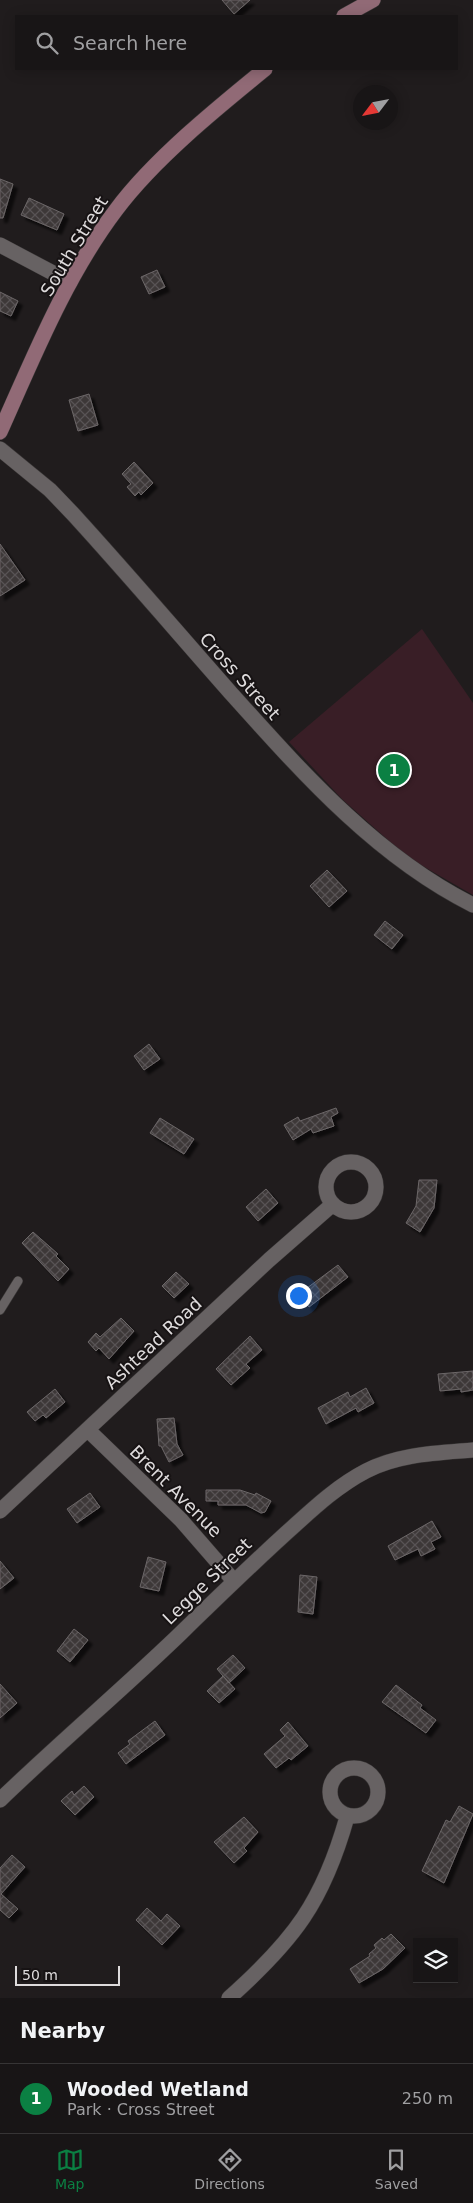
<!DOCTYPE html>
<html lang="en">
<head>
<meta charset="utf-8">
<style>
	body { margin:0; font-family:"DejaVu Sans",sans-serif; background:#211e1f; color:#f1f3f6 }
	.controls { position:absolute; right:15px; bottom:15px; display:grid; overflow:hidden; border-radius:0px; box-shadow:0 2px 12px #0003 }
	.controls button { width:45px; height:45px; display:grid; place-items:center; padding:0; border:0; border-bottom:1px solid #363435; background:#181516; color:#f1f3f6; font:25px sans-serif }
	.compass { position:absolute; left:353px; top:85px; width:45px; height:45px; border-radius:50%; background:#181516; box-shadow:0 2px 12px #0003; rotate:238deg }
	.scale { position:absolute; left:15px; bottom:12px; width:105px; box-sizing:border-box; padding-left:5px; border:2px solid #dedbdc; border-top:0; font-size:14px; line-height:18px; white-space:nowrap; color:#dedbdc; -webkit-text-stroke:4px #171314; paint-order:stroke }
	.you { position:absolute; left:298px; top:1295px; width:18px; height:18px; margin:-12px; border:4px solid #fff; border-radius:50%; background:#1a73e8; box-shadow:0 0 0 8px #1a73e833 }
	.badge { display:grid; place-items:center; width:32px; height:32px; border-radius:50%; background:#0b8043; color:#fff; font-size:16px; font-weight:700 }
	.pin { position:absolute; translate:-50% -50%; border:2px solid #fff; box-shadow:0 1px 5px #0006 }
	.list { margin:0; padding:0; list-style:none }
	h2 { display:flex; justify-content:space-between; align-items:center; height:65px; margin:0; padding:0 20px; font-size:21px }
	h2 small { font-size:16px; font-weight:400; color:#9f9fa1 }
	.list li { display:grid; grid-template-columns:32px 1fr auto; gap:15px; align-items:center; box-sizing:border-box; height:70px; padding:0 20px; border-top:1px solid #363435 }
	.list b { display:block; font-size:19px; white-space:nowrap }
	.list p { margin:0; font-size:16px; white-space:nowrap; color:#9f9fa1 }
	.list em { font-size:16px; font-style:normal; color:#9f9fa1 }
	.icon { flex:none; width:28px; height:28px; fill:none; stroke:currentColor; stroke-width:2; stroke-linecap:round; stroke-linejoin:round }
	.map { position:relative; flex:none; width:473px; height:1998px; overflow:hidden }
	.search { position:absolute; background:#181516; box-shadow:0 2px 12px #0003; left:15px; right:15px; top:15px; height:55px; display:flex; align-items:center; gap:12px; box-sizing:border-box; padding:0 18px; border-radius:0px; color:#9f9fa1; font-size:19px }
	.sheet { height:135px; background:#181516 }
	nav { display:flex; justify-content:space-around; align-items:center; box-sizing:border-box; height:70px; border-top:1px solid #363435; background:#181516; font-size:14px; color:#9f9fa1 }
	nav a { display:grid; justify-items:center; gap:2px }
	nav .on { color:#0b8043 }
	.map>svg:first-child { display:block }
</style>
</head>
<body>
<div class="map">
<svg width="473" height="1998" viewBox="0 0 473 1998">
	<defs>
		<pattern id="building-cross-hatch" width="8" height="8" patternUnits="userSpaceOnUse" patternTransform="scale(1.25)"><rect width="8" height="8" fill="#3c3738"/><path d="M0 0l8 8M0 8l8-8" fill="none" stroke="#585354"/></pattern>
		<filter id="shadow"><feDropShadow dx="4.5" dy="4.5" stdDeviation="1" flood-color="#0009"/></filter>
	</defs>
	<rect width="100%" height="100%" fill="#201c1d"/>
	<path fill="#391e26" d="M 422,629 L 473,703 L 473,895 L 407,857 L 342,799 L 289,742 Z"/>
	<path fill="url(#building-cross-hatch)" stroke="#6c6768" filter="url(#shadow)" d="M 222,0 L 250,0 L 234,14 Z
		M 0,179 L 13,184 L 3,218 L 0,218 Z
		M 29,198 L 64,214 L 57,230 L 21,215 Z
		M 157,270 L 165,287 L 149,294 L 141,277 Z
		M 0,292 L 18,301 L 11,316 L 0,311 Z
		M 89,394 L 98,425 L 78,431 L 69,400 Z
		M 134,462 L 153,483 L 141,495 L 139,492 L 135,496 L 127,487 L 131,484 L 122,474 Z
		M 0,544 L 25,580 L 0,596 Z
		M 327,870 L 347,891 L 329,907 L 310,886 Z
		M 385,921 L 403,935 L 392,949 L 374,935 Z
		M 149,1044 L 160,1059 L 144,1070 L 134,1056 Z
		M 336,1108 L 338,1113 L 331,1117 L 334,1126 L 313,1133 L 311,1129 L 293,1140 L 284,1125 L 298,1117 L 300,1121 Z
		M 160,1118 L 194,1139 L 184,1154 L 150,1133 Z
		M 419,1180 L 437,1180 L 434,1208 L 420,1232 L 406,1223 L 416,1206 Z
		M 266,1189 L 278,1203 L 258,1221 L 246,1207 Z
		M 33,1232 L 58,1254 L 56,1256 L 69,1269 L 58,1281 L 22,1243 Z
		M 338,1265 L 348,1277 L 309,1307 L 299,1294 Z
		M 176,1272 L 189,1284 L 174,1298 L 162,1286 Z
		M 121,1318 L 134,1331 L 109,1359 L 99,1348 L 96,1351 L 88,1342 L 96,1333 L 100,1337 Z
		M 250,1336 L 262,1350 L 246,1364 L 250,1368 L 231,1385 L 216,1369 Z
		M 473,1371 L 473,1390 L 461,1392 L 461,1389 L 440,1391 L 438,1374 Z
		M 366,1388 L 374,1403 L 358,1412 L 356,1408 L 326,1424 L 318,1408 L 348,1392 L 350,1397 Z
		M 55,1389 L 65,1402 L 46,1418 L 43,1415 L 35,1421 L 27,1412 Z
		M 174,1418 L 177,1444 L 183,1455 L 169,1462 L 161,1446 L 159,1446 L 157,1419 Z
		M 206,1490 L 240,1490 L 255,1495 L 256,1493 L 271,1501 L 265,1512 L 261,1513 L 246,1505 L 218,1505 L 218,1501 L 206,1501 Z
		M 90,1493 L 100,1507 L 77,1523 L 67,1509 Z
		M 432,1521 L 441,1537 L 431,1542 L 435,1549 L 421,1556 L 418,1549 L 395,1560 L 388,1546 Z
		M 148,1557 L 166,1562 L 159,1591 L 140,1587 Z
		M 0,1561 L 14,1578 L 0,1589 Z
		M 300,1575 L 317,1577 L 313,1614 L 298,1612 Z
		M 74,1629 L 88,1640 L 70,1662 L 57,1651 Z
		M 233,1655 L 245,1668 L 229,1683 L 217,1669 Z
		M 223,1676 L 235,1689 L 219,1703 L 207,1691 Z
		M 0,1684 L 17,1703 L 0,1718 Z
		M 396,1685 L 422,1705 L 420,1708 L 436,1720 L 426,1733 L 382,1702 Z
		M 155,1721 L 165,1735 L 126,1764 L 118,1753 L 130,1744 L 128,1741 Z
		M 288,1722 L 308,1746 L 291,1760 L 289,1758 L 276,1768 L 264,1754 L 285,1736 L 280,1730 Z
		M 84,1786 L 94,1797 L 75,1815 L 61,1801 L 72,1791 L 74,1795 Z
		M 459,1806 L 473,1814 L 444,1883 L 422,1871 L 446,1820 L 450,1822 Z
		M 244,1817 L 258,1832 L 244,1848 L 247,1851 L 234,1863 L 214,1842 Z
		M 12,1855 L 25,1867 L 1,1894 L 18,1909 L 9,1918 L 0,1910 L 0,1868 Z
		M 147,1908 L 161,1921 L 167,1914 L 180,1926 L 162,1945 L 136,1920 Z
		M 391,1934 L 405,1948 L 383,1969 L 359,1983 L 350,1969 L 370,1956 L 369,1954 L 376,1948 L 374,1945 L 382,1938 L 384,1940 Z"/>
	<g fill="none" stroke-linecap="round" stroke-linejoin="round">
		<defs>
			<path id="lane" d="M 0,1310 L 18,1281"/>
			<path id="street" d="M 0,245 L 70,282
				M 0,449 L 50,490 L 73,514 C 126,572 177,632 229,691 C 301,771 375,856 473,905
				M326 1187a25 25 0 1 1 50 0a25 25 0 1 1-50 0Z
				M 88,1430 L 181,1520 L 234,1581
				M 0,1511 L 269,1260 L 333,1204
				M330 1792a24 24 0 1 1 48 0a24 24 0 1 1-48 0Z
				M 0,1800 C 59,1743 122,1690 181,1633 C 218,1597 255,1561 294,1526 C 316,1506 339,1485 366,1471 C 398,1454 437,1453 473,1450
				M 229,1998 C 294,1940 323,1902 347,1817"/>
			<path id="secondary" d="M 344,16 L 373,0
				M 0,432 C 34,356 66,276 116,210 C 153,160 217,108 265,69"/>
		</defs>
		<use href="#lane" stroke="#393636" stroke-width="10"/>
		<use href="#street" stroke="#393636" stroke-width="16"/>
		<use href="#secondary" stroke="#393636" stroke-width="16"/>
		<use href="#lane" stroke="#676263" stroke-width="9"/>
		<use href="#street" stroke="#676263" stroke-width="15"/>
		<use href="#secondary" stroke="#916a76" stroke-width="15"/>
	</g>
	<g text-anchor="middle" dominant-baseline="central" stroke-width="4" stroke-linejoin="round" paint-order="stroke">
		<g font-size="18" fill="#dedbdc" stroke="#171314">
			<text transform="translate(74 246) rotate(-59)">South Street</text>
			<text transform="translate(240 676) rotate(48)">Cross Street</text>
			<text transform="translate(153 1343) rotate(-43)">Ashtead Road</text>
			<text transform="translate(176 1491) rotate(45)">Brent Avenue</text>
			<text transform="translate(207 1581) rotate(-44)">Legge Street</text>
		</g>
	</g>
</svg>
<div class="controls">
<button><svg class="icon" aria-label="layers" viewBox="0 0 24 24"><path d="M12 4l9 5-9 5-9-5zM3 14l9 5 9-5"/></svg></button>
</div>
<svg class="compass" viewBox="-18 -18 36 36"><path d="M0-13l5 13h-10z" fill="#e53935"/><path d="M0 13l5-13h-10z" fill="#9f9fa1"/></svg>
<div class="scale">50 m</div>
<div class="you"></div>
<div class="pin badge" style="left:394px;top:770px">1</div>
<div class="search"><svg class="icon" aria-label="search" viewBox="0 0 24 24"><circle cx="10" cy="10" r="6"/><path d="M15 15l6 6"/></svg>Search here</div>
</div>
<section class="sheet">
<h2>Nearby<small></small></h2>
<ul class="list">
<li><span class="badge">1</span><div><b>Wooded Wetland</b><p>Park · Cross Street</p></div><em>250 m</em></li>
</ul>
</section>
<nav>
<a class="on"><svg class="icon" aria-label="map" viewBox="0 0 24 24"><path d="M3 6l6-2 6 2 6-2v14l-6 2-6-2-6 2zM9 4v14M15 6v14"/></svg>Map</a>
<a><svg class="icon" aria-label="directions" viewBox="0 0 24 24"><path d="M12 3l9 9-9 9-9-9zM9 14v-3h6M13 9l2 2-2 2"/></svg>Directions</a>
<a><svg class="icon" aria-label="saved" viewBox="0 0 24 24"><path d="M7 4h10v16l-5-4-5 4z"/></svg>Saved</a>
</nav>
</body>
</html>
